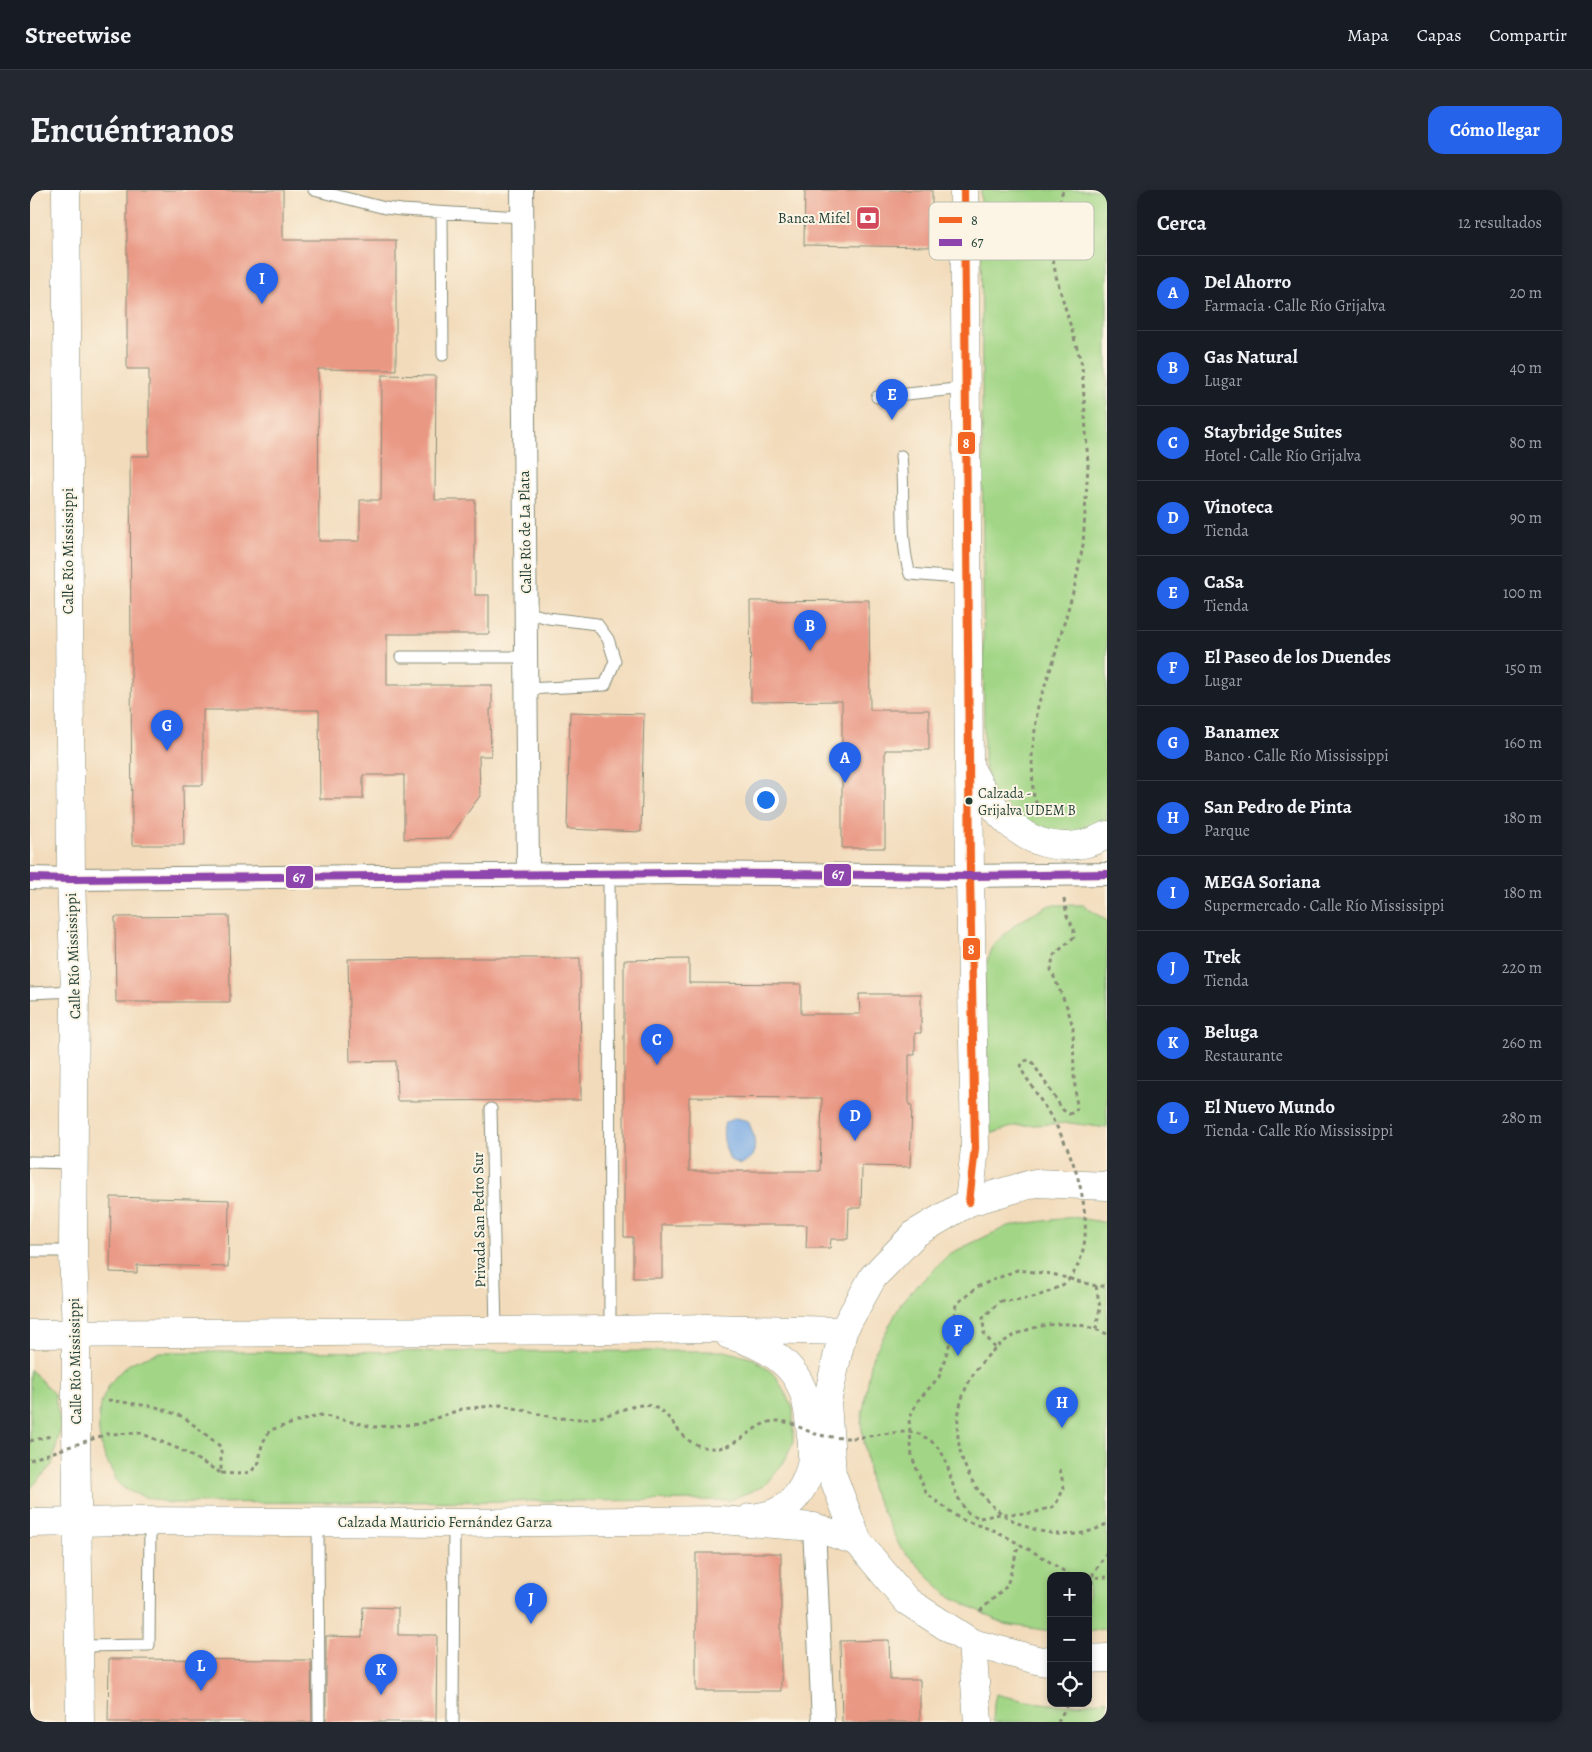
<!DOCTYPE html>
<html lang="es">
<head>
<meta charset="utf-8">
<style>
	body { margin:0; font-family:Alegreya,serif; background:#242831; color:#f1f3f6 }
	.controls { position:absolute; right:15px; bottom:15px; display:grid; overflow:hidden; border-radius:10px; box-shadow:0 2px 8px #0003 }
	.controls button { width:45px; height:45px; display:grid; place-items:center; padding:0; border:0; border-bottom:1px solid #363941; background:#171b24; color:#f1f3f6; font:25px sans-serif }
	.you { position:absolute; left:735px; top:609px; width:18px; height:18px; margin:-12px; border:4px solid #fff; border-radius:50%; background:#1a73e8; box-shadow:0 0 0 8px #1a73e833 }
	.badge { display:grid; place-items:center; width:32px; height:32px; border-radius:50%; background:#2563eb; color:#fff; font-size:16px; font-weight:700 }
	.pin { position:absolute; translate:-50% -41px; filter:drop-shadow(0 1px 2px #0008) }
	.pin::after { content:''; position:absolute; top:26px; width:18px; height:15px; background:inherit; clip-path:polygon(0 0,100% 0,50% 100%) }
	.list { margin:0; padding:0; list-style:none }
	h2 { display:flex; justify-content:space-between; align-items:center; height:65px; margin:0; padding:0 20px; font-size:21px }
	h2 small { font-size:16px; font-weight:400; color:#9ea1a6 }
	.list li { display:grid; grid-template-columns:32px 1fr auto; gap:15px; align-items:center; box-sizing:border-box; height:75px; padding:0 20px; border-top:1px solid #363941 }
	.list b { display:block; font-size:19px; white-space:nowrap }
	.list p { margin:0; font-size:16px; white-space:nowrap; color:#9ea1a6 }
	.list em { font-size:16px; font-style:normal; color:#9ea1a6 }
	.icon { flex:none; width:28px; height:28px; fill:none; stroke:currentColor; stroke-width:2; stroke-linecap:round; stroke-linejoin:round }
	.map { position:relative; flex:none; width:1077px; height:1532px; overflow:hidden; border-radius:15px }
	header { display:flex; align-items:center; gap:30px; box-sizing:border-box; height:70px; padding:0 25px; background:#171b24; border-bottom:1px solid #363941 }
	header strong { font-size:24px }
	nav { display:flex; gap:28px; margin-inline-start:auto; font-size:18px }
	.intro { display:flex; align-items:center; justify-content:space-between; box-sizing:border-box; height:120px; padding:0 30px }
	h1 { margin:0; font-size:35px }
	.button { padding:12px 22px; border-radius:15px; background:#2563eb; color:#fff; font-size:18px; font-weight:700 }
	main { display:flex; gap:30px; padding:0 30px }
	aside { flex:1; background:#171b24; border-radius:15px; box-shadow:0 2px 8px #0003 }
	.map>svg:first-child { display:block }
</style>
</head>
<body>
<header>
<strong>Streetwise</strong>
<nav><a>Mapa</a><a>Capas</a><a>Compartir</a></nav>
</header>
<div class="intro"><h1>Encuéntranos</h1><a class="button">Cómo llegar</a></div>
<main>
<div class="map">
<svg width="1077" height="1532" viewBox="0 0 1077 1532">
	<rect width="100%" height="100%" fill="#fcf5e5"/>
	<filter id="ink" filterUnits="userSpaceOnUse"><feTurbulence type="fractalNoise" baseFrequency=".02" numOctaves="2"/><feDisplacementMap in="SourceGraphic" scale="10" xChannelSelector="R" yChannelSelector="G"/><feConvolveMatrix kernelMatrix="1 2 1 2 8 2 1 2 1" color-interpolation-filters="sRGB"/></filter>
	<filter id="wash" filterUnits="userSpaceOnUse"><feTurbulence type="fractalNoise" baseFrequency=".0096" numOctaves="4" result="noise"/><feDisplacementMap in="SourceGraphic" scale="20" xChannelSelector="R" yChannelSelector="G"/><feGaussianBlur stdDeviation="1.12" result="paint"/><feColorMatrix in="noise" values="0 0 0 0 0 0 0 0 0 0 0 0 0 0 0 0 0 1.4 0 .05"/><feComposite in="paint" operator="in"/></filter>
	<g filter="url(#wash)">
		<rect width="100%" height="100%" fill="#f2dbbb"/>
		<path fill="#a2d686" stroke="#608a5d" d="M 951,0 L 1077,0 L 1077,633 L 1051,646 L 1012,646 L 963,605 L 954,574 Z
			M 1020,715 L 1053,715 L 1077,731 L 1077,938 L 1040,933 L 985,936 L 960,944 L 954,779 L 964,754 L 987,733 Z
			M 1043,1027 L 1077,1033 L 1077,1438 L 1058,1442 L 1058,1386 L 1021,1386 L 1021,1441 L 974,1434 L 916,1404 L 870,1357 L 841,1298 L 831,1233 L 842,1168 L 873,1110 L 919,1064 L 978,1036 Z
			M 695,1161 L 724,1169 L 746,1186 L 763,1218 L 763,1253 L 754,1272 L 734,1296 L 700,1310 L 139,1313 C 125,1309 99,1305 89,1294 C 86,1291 84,1285 82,1281 C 61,1245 63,1202 98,1175 C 107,1169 120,1166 130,1162 Z
			M 0,1179 L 24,1204 L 31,1236 L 22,1275 L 0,1299 Z
			M 966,1504 C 1003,1514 1039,1519 1077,1509 L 1077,1532 L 963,1532 L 964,1513 Z"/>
		<path fill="#7aabe5" stroke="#4c748c" d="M 707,928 L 718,931 C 725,946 731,967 711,974 L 700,970 C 695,957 691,945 695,932 Z"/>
		<g id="blocks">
			<path fill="#e99884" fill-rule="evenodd" d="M 97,0 L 253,0 L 253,50 L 366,50 L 366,180 L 288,179 L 289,351 L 330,351 L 330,310 L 351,310 L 352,185 L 406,186 L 405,310 L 445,310 L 445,405 L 459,405 L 459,444 L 357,444 L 357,495 L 462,495 L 462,519 L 460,519 L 461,566 L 449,566 L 450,606 L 419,648 L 374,649 L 374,585 L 333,585 L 333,609 L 290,609 L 289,520 L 173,520 L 173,595 L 153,595 L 154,655 L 102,655 L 100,266 L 119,266 L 119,179 L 97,179 Z
				M 775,0 L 902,0 L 902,57 L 774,55 Z
				M 839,410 L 840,520 L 899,520 L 899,560 L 855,560 L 855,658 L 812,658 L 812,511 L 721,512 L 720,411 Z
				M 540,522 L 614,524 L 611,642 L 537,639 Z
				M 199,726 L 200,812 L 86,812 L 85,727 Z
				M 427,768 L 550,768 L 551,910 L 367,911 L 366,871 L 320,872 L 318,769 Z
				M 659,769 L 659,793 L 771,794 L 771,824 L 830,824 L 829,804 L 891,804 L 891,843 L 885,843 L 885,865 L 879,865 L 879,915 L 882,915 L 880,977 L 832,976 L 831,1018 L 819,1018 L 818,1049 L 801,1049 L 800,1058 L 776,1058 L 777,1035 L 632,1035 L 632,1088 L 603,1088 L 603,1047 L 594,1047 L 594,770 ZM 659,907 L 792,908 L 790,981 L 659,981 Z
				M 81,1007 L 199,1010 L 198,1077 L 107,1075 L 107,1083 L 80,1082 Z
				M 666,1363 L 751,1363 L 751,1501 L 666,1501 Z
				M 333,1417 L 368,1418 L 368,1445 L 407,1445 L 406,1532 L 296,1532 L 296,1446 L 332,1447 Z
				M 859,1450 L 860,1490 L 890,1490 L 890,1532 L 812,1532 L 810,1451 Z
				M 79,1469 L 281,1470 L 282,1532 L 78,1532 Z"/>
		</g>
	</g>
	<g filter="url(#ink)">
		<use href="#blocks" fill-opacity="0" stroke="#888c78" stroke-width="1"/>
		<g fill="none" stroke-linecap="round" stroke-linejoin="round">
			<defs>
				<path id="service" d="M 284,0 L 355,18 L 372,20 L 492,27
					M 412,23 L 413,165
					M 847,207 L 936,198
					M 871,266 C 875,304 869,349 880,384 L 938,389
					M 496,422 L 518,428 L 567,434 L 578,449 L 585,471 L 575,495 L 497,499
					M 371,467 L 496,467
					M 579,685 L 580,1140
					M 0,803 L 45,801
					M 461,919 L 466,1140
					M 0,972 L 44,973
					M 0,1061 L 43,1061
					M 288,1333 L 289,1532
					M 50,1456 L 119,1455 L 120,1332
					M 423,1532 L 424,1333"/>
				<path id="minor" d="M 492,0 L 498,684
					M 0,688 L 41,689 L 654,683 L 940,686 L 1077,684
					M 784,1337 L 793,1532"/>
				<path id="tertiary" d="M 36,0 L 41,689 L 45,801 L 43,1061 L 46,1143 L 46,1238 L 50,1532"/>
				<path id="secondary" d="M 934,0 L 940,686 L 945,958 L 939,1012
					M 940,578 C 949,595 959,612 972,626 C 1001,657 1039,665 1077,645
					M 0,1144 L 580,1140 L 676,1138 L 813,1141
					M 699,1145 C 721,1151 745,1161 761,1180 C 775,1197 778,1216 780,1237 C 781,1244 782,1252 782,1259 C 783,1284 769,1312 746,1322 C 738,1326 729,1327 720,1328
					M 0,1333 L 96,1331 L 424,1333 L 691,1330 L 784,1337 L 828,1352
					M 942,1453 L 948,1532
					M 1058,1469 L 1077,1468
					M 1021,1470 L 1011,1471 L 942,1453 L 877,1411 L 828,1352 L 802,1284 L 797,1212 L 813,1141 L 843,1087 L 886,1043 L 939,1012 L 1005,993 L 1077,996"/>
			</defs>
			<use href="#service" stroke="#888c78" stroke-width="13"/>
			<use href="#minor" stroke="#888c78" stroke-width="24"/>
			<use href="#tertiary" stroke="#888c78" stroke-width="29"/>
			<use href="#secondary" stroke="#888c78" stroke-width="29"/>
			<path stroke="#888c78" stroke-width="3" stroke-dasharray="4 4" stroke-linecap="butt" d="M 1009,622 L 1003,603 L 1002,565 L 1008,515 L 1023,472 L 1045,395 L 1053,355 L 1058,275 L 1052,175 L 1026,86 L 1020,53 L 1020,31 L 1029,13 L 1033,0
				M 1034,709 L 1037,726 L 1044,739 L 1044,747 L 1023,766 L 1021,780 L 1037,817 L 1043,837 L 1044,886
				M 1066,1096 L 1070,1117 L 1066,1139
				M 1077,1144 C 1053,1132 1026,1131 1000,1139 C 981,1145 967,1155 954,1170 C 899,1232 935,1326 1015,1342 C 1029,1345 1046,1346 1060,1341 C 1066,1340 1071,1336 1077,1334
				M 965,1158 L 954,1143 L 953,1128 L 970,1111
				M 78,1210 L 126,1217 L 154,1227
				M 0,1251 L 21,1246
				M 191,1283 L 207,1284 L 221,1282 L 229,1272 L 232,1254 L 240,1240 L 291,1225 L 344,1237 L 389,1234 L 432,1219 L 471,1215 L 526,1228 L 554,1229
				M 950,1328 L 970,1324 L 1003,1323 L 1025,1316 L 1034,1298 L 1030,1279
				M 1041,1386 L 1014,1368 L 966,1341 L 930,1329 L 896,1303 L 882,1267 L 879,1229 L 887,1212 L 909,1187 L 922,1146 L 926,1114 L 949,1096 L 987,1080 L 1022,1084 L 1066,1096 L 1077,1096
				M 1058,1388 L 1077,1387
				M 950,1421 L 977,1396 L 989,1354
				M 1028,1532 L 1038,1513"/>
			<use href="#service" stroke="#fff" stroke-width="11"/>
			<use href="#minor" stroke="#fff" stroke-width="22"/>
			<use href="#tertiary" stroke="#fff" stroke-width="28"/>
			<use href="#secondary" stroke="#fff" stroke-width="28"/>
			<path stroke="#888c78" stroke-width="3" stroke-dasharray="4 4" stroke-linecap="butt" d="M 970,1111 C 990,1110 1006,1108 1025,1099 C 1028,1097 1032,1096 1035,1093 C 1072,1059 1051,983 1031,945 C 1023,928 1011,912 1002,896 C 998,890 992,883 991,876 L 994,871 L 999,870 L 1002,872 L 1033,920 L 1039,924 L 1045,922 L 1047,918 L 1044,886
				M 554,1229 C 560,1228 567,1228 573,1226 C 588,1223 608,1210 624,1217 C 648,1227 646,1255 681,1258 C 707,1260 718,1238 739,1232 C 758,1227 772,1241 790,1245 C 799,1247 810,1248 820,1248 C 838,1248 876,1237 891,1245 C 923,1261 915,1285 930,1311 C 932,1314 934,1318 936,1321 C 939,1324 946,1326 950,1328
				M 0,1270 L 77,1244 L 110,1243 L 149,1259 L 191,1283 L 191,1257 L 154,1227
				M 1058,1426 L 1063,1384 L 1077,1362"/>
			<defs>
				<path id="bus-1" d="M 934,0 L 940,686 L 945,958 L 939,1012"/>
				<path id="bus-2" d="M 0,688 L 41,689 L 654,683 L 940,686 L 1077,684"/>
			</defs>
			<use href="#bus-1" stroke="#fcf5e5" stroke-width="11"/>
			<use href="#bus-2" stroke="#fcf5e5" stroke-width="11"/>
			<use href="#bus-1" stroke="#f26522" stroke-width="8"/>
			<use href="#bus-2" stroke="#8e44ad" stroke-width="8"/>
		</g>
	</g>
	<defs>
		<symbol id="bank-square" viewBox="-11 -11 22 22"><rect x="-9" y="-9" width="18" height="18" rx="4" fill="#d1495b" stroke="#fcf5e5"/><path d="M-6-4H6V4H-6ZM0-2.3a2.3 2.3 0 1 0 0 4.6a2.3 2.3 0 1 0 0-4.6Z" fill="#fff"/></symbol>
	</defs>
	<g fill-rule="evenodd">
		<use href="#bank-square" x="824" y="14" width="28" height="28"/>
	</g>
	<circle fill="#1f3d34" stroke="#fcf5e5" stroke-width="2" cx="939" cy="611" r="4.5"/>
	<g text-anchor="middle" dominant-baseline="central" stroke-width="4" stroke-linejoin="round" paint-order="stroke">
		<g font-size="14" fill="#1f3d34" stroke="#fcf5e5" text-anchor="start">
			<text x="948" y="603">Calzada -<tspan x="948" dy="17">Grijalva UDEM B</tspan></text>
		</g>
		<g font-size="15" fill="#1f3d34" stroke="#fcf5e5" text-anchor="end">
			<text x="820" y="28">Banca Mifel</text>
		</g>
		<g font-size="15" fill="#1f3d34" stroke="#fcf5e5">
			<text transform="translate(495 342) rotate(-91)">Calle Río de La Plata</text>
			<text transform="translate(38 361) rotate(-90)">Calle Río Mississippi</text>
			<text transform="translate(43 766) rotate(-92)">Calle Río Mississippi</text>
			<text transform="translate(449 1030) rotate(-91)">Privada San Pedro Sur</text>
			<text transform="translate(45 1171) rotate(-91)">Calle Río Mississippi</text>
			<text x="415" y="1332">Calzada Mauricio Fernández Garza</text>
		</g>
	</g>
	<rect x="899" y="12" width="165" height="58" rx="8" fill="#fcf5e5" stroke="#babeb0" stroke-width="1"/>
	<rect x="909" y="27" width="23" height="6" fill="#f26522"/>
	<rect x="909" y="49" width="23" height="7" fill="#8e44ad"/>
	<g font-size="14" fill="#1f3d34">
		<text x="941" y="35">8</text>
		<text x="941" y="57">67</text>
	</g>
	<g stroke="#fcf5e5" stroke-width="2">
		<rect x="927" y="241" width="19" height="24" rx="5" fill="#f26522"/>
		<rect x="793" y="673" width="29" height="24" rx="5" fill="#8e44ad"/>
		<rect x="255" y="675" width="29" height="24" rx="5" fill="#8e44ad"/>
		<rect x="932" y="747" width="19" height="24" rx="5" fill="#f26522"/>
	</g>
	<g font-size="14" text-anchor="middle" font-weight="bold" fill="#fff">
		<text x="936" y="258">8</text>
		<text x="808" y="689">67</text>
		<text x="269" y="692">67</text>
		<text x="941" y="764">8</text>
	</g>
</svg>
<div class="controls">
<button>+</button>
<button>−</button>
<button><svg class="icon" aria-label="locate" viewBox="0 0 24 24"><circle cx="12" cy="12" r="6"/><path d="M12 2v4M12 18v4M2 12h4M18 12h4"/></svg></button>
</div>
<div class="you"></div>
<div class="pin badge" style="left:815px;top:593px">A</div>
<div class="pin badge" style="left:780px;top:461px">B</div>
<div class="pin badge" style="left:627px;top:875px">C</div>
<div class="pin badge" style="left:825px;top:951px">D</div>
<div class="pin badge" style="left:862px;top:230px">E</div>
<div class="pin badge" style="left:928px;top:1166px">F</div>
<div class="pin badge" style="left:137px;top:561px">G</div>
<div class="pin badge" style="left:1032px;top:1238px">H</div>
<div class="pin badge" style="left:232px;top:114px">I</div>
<div class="pin badge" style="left:501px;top:1434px">J</div>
<div class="pin badge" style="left:351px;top:1505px">K</div>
<div class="pin badge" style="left:171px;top:1501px">L</div>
</div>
<aside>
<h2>Cerca<small>12 resultados</small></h2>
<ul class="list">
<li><span class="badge">A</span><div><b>Del Ahorro</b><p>Farmacia · Calle Río Grijalva</p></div><em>20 m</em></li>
<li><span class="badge">B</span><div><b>Gas Natural</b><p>Lugar</p></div><em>40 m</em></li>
<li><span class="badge">C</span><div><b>Staybridge Suites</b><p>Hotel · Calle Río Grijalva</p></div><em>80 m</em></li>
<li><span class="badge">D</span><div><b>Vinoteca</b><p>Tienda</p></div><em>90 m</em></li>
<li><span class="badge">E</span><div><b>CaSa</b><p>Tienda</p></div><em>100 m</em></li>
<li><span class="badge">F</span><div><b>El Paseo de los Duendes</b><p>Lugar</p></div><em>150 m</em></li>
<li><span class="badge">G</span><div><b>Banamex</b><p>Banco · Calle Río Mississippi</p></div><em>160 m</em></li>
<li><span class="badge">H</span><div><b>San Pedro de Pinta</b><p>Parque</p></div><em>180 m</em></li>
<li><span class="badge">I</span><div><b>MEGA Soriana</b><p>Supermercado · Calle Río Mississippi</p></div><em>180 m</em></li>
<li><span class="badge">J</span><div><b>Trek</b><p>Tienda</p></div><em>220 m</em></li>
<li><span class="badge">K</span><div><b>Beluga</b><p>Restaurante</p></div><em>260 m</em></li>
<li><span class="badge">L</span><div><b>El Nuevo Mundo</b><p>Tienda · Calle Río Mississippi</p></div><em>280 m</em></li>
</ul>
</aside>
</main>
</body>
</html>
